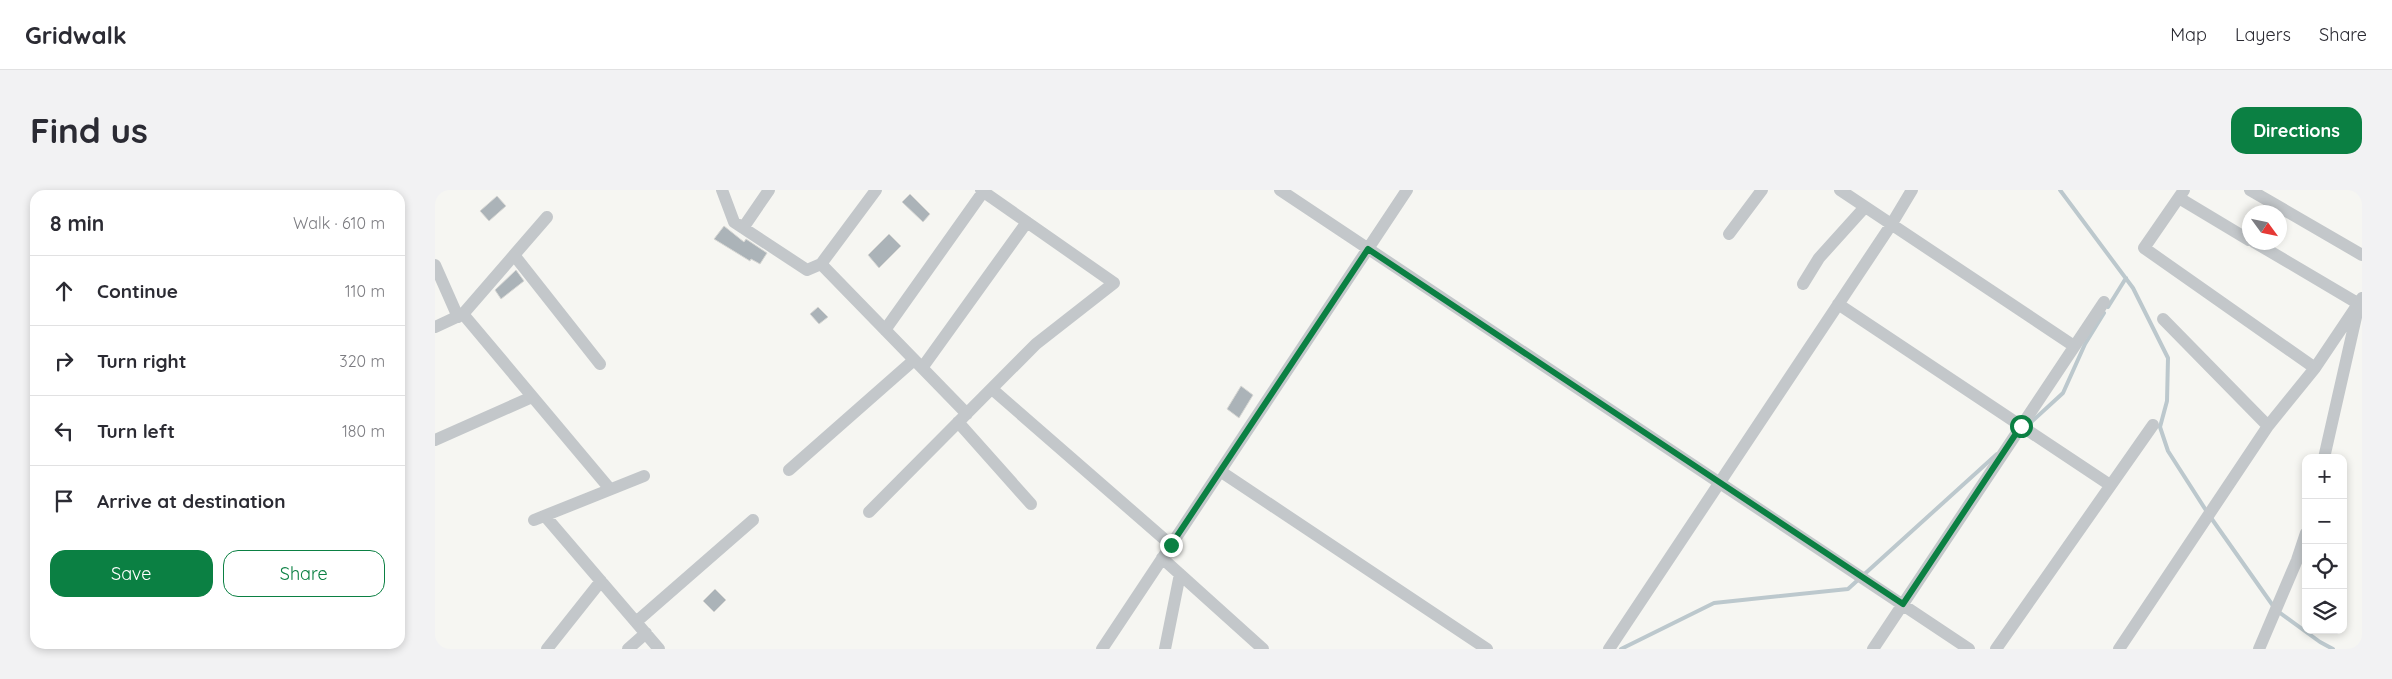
<!DOCTYPE html>
<html lang="en">
<head>
<meta charset="utf-8">
<style>
	body { margin:0; font-family:Quicksand,sans-serif; background:#f2f2f3; color:#2b2b33 }
	.controls { position:absolute; right:15px; bottom:15px; display:grid; overflow:hidden; border-radius:10px; box-shadow:0 2px 8px #0003 }
	.controls button { width:45px; height:45px; display:grid; place-items:center; padding:0; border:0; border-bottom:1px solid #e1e1e2; background:#fff; color:#2b2b33; font:25px sans-serif }
	.compass { position:absolute; left:1807px; top:15px; width:45px; height:45px; border-radius:50%; background:#fff; box-shadow:0 2px 8px #0003; rotate:123deg }
	.stop { position:absolute; width:15px; height:15px; margin:-11px; border:4px solid #0b8043; border-radius:50%; background:#fff }
	.stop.end { background:#0b8043; border-color:#fff; box-shadow:0 1px 5px #0008 }
	.list { margin:0; padding:0; list-style:none }
	h2 { display:flex; justify-content:space-between; align-items:center; height:65px; margin:0; padding:0 20px; font-size:21px }
	h2 small { font-size:16px; font-weight:400; color:#7c7c81 }
	.list li { display:grid; grid-template-columns:32px 1fr auto; gap:15px; align-items:center; box-sizing:border-box; height:70px; padding:0 20px; border-top:1px solid #e1e1e2 }
	.list b { display:block; font-size:19px; white-space:nowrap }
	.list em { font-size:16px; font-style:normal; color:#7c7c81 }
	.actions { display:flex; gap:10px; padding:15px 20px }
	.actions a { flex:1; padding:11px 0; border:1px solid #0b8043; border-radius:15px; text-align:center; font-size:18px; color:#0b8043 }
	.actions .main { background:#0b8043; color:#fff }
	.icon { flex:none; width:28px; height:28px; fill:none; stroke:currentColor; stroke-width:2; stroke-linecap:round; stroke-linejoin:round }
	.map { position:relative; flex:none; width:1927px; height:459px; overflow:hidden; border-radius:15px }
	header { display:flex; align-items:center; gap:30px; box-sizing:border-box; height:70px; padding:0 25px; background:#fff; border-bottom:1px solid #e1e1e2 }
	header strong { font-size:24px }
	nav { display:flex; gap:28px; margin-inline-start:auto; font-size:18px }
	.intro { display:flex; align-items:center; justify-content:space-between; box-sizing:border-box; height:120px; padding:0 30px }
	h1 { margin:0; font-size:35px }
	.button { padding:12px 22px; border-radius:15px; background:#0b8043; color:#fff; font-size:18px; font-weight:700 }
	main { display:flex; gap:30px; padding:0 30px }
	aside { flex:1; background:#fff; border-radius:15px; box-shadow:0 2px 8px #0003 }
	.map>svg:first-child { display:block }
</style>
</head>
<body>
<header>
<strong>Gridwalk</strong>
<nav><a>Map</a><a>Layers</a><a>Share</a></nav>
</header>
<div class="intro"><h1>Find us</h1><a class="button">Directions</a></div>
<main>
<aside>
<h2>8 min<small>Walk · 610 m</small></h2>
<ul class="list">
<li><svg class="icon" aria-label="ahead" viewBox="0 0 24 24"><path d="M12 20V5M6 11l6-6 6 6"/></svg><div><b>Continue</b></div><em>110 m</em></li>
<li><svg class="icon" aria-label="right" viewBox="0 0 24 24"><path d="M7 20v-9h11M14 6l5 5-5 5"/></svg><div><b>Turn right</b></div><em>320 m</em></li>
<li><svg class="icon" aria-label="left" viewBox="0 0 24 24"><path d="M17 20v-9H6M10 6l-5 5 5 5"/></svg><div><b>Turn left</b></div><em>180 m</em></li>
<li><svg class="icon" aria-label="arrive" viewBox="0 0 24 24"><path d="M6 21V4h12l-3 4 3 4H6"/></svg><div><b>Arrive at destination</b></div></li>
</ul>
<div class="actions"><a class="main">Save</a><a>Share</a></div>
</aside>
<div class="map">
<svg width="1927" height="459" viewBox="0 0 1927 459">
	<rect width="100%" height="100%" fill="#f6f6f2"/>
	<g fill="none" stroke-linecap="round" stroke-linejoin="round">
		<path stroke="#bcc8cd" stroke-width="4" d="M 1625,0 L 1698,98 L 1733,168 L 1732,211 L 1725,237 L 1733,261 L 1774,325 L 1841,420 L 1885,452 L 1898,459
			M 1673,117 L 1691,88
			M 1593,235 L 1628,203 L 1650,154 L 1669,123
			M 1186,459 L 1279,413 L 1413,399 L 1562,264"/>
	</g>
	<path fill="#abb3b8" stroke="#d7d7d4" d="M 475,4 L 495,24 L 488,32 L 467,12 Z
		M 62,6 L 71,16 L 54,31 L 45,21 Z
		M 289,36 L 309,52 L 311,49 L 332,63 L 325,74 L 316,69 L 315,71 L 279,49 Z
		M 454,44 L 466,56 L 444,78 L 433,65 Z
		M 81,80 L 89,91 L 66,109 L 60,100 Z
		M 383,117 L 393,127 L 384,134 L 375,124 Z
		M 806,196 L 818,205 L 804,228 L 792,219 Z
		M 280,399 L 291,410 L 279,422 L 268,411 Z"/>
	<g fill="none" stroke-linecap="round" stroke-linejoin="round">
		<path stroke="#c3c7ca" stroke-width="12" d="M 287,0 L 299,32 L 372,80 L 386,74 L 441,0
			M 845,0 L 1534,459
			M 1405,0 L 1639,156
			M 1749,0 L 1709,58 L 1880,178
			M 1815,0 L 1927,65
			M 1744,8 L 1814,50
			M 308,38 L 334,0
			M 1294,44 L 1327,0
			M 1819,52 L 1924,114 L 1889,268
			M 79,65 L 165,174
			M 386,74 L 532,224
			M 0,75 L 23,127
			M 1368,94 L 1384,68 L 1430,17
			M 1403,114 L 1675,295
			M 28,124 L 175,299
			M 1728,129 L 1833,236
			M 0,137 L 28,124 L 112,27
			M 450,140 L 548,2
			M 487,178 L 592,32
			M 557,199 L 736,355
			M 523,232 L 596,314
			M 0,250 L 97,207
			M 354,280 L 479,170
			M 785,281 L 1052,459
			M 434,322 L 601,154 L 679,93 L 546,0
			M 110,326 L 224,459
			M 99,330 L 209,286
			M 727,368 L 828,459
			M 201,432 L 318,330
			M 112,459 L 166,391
			M 193,459 L 211,443
			M 667,459 L 972,0
			M 730,459 L 745,384
			M 1174,459 L 1456,35 L 1477,0
			M 1438,459 L 1669,112
			M 1561,459 L 1718,235
			M 1684,459 L 1833,236 L 1880,178 L 1927,108
			M 1824,459 L 1862,370 L 1871,343"/>
	</g>
	<g fill="none" stroke-linecap="round" stroke-linejoin="round">
		<path stroke="#0b8043" stroke-width="6" d="M 736,355 L 933,59 L 1468,414 L 1586,236"/>
	</g>
</svg>
<div class="controls">
<button>+</button>
<button>−</button>
<button><svg class="icon" aria-label="locate" viewBox="0 0 24 24"><circle cx="12" cy="12" r="6"/><path d="M12 2v4M12 18v4M2 12h4M18 12h4"/></svg></button>
<button><svg class="icon" aria-label="layers" viewBox="0 0 24 24"><path d="M12 4l9 5-9 5-9-5zM3 14l9 5 9-5"/></svg></button>
</div>
<svg class="compass" viewBox="-18 -18 36 36"><path d="M0-13l5 13h-10z" fill="#e53935"/><path d="M0 13l5-13h-10z" fill="#7c7c81"/></svg>
<div class="stop" style="left:1586px;top:236px"></div>
<div class="stop end" style="left:736px;top:355px"></div>
</div>
</main>
</body>
</html>
